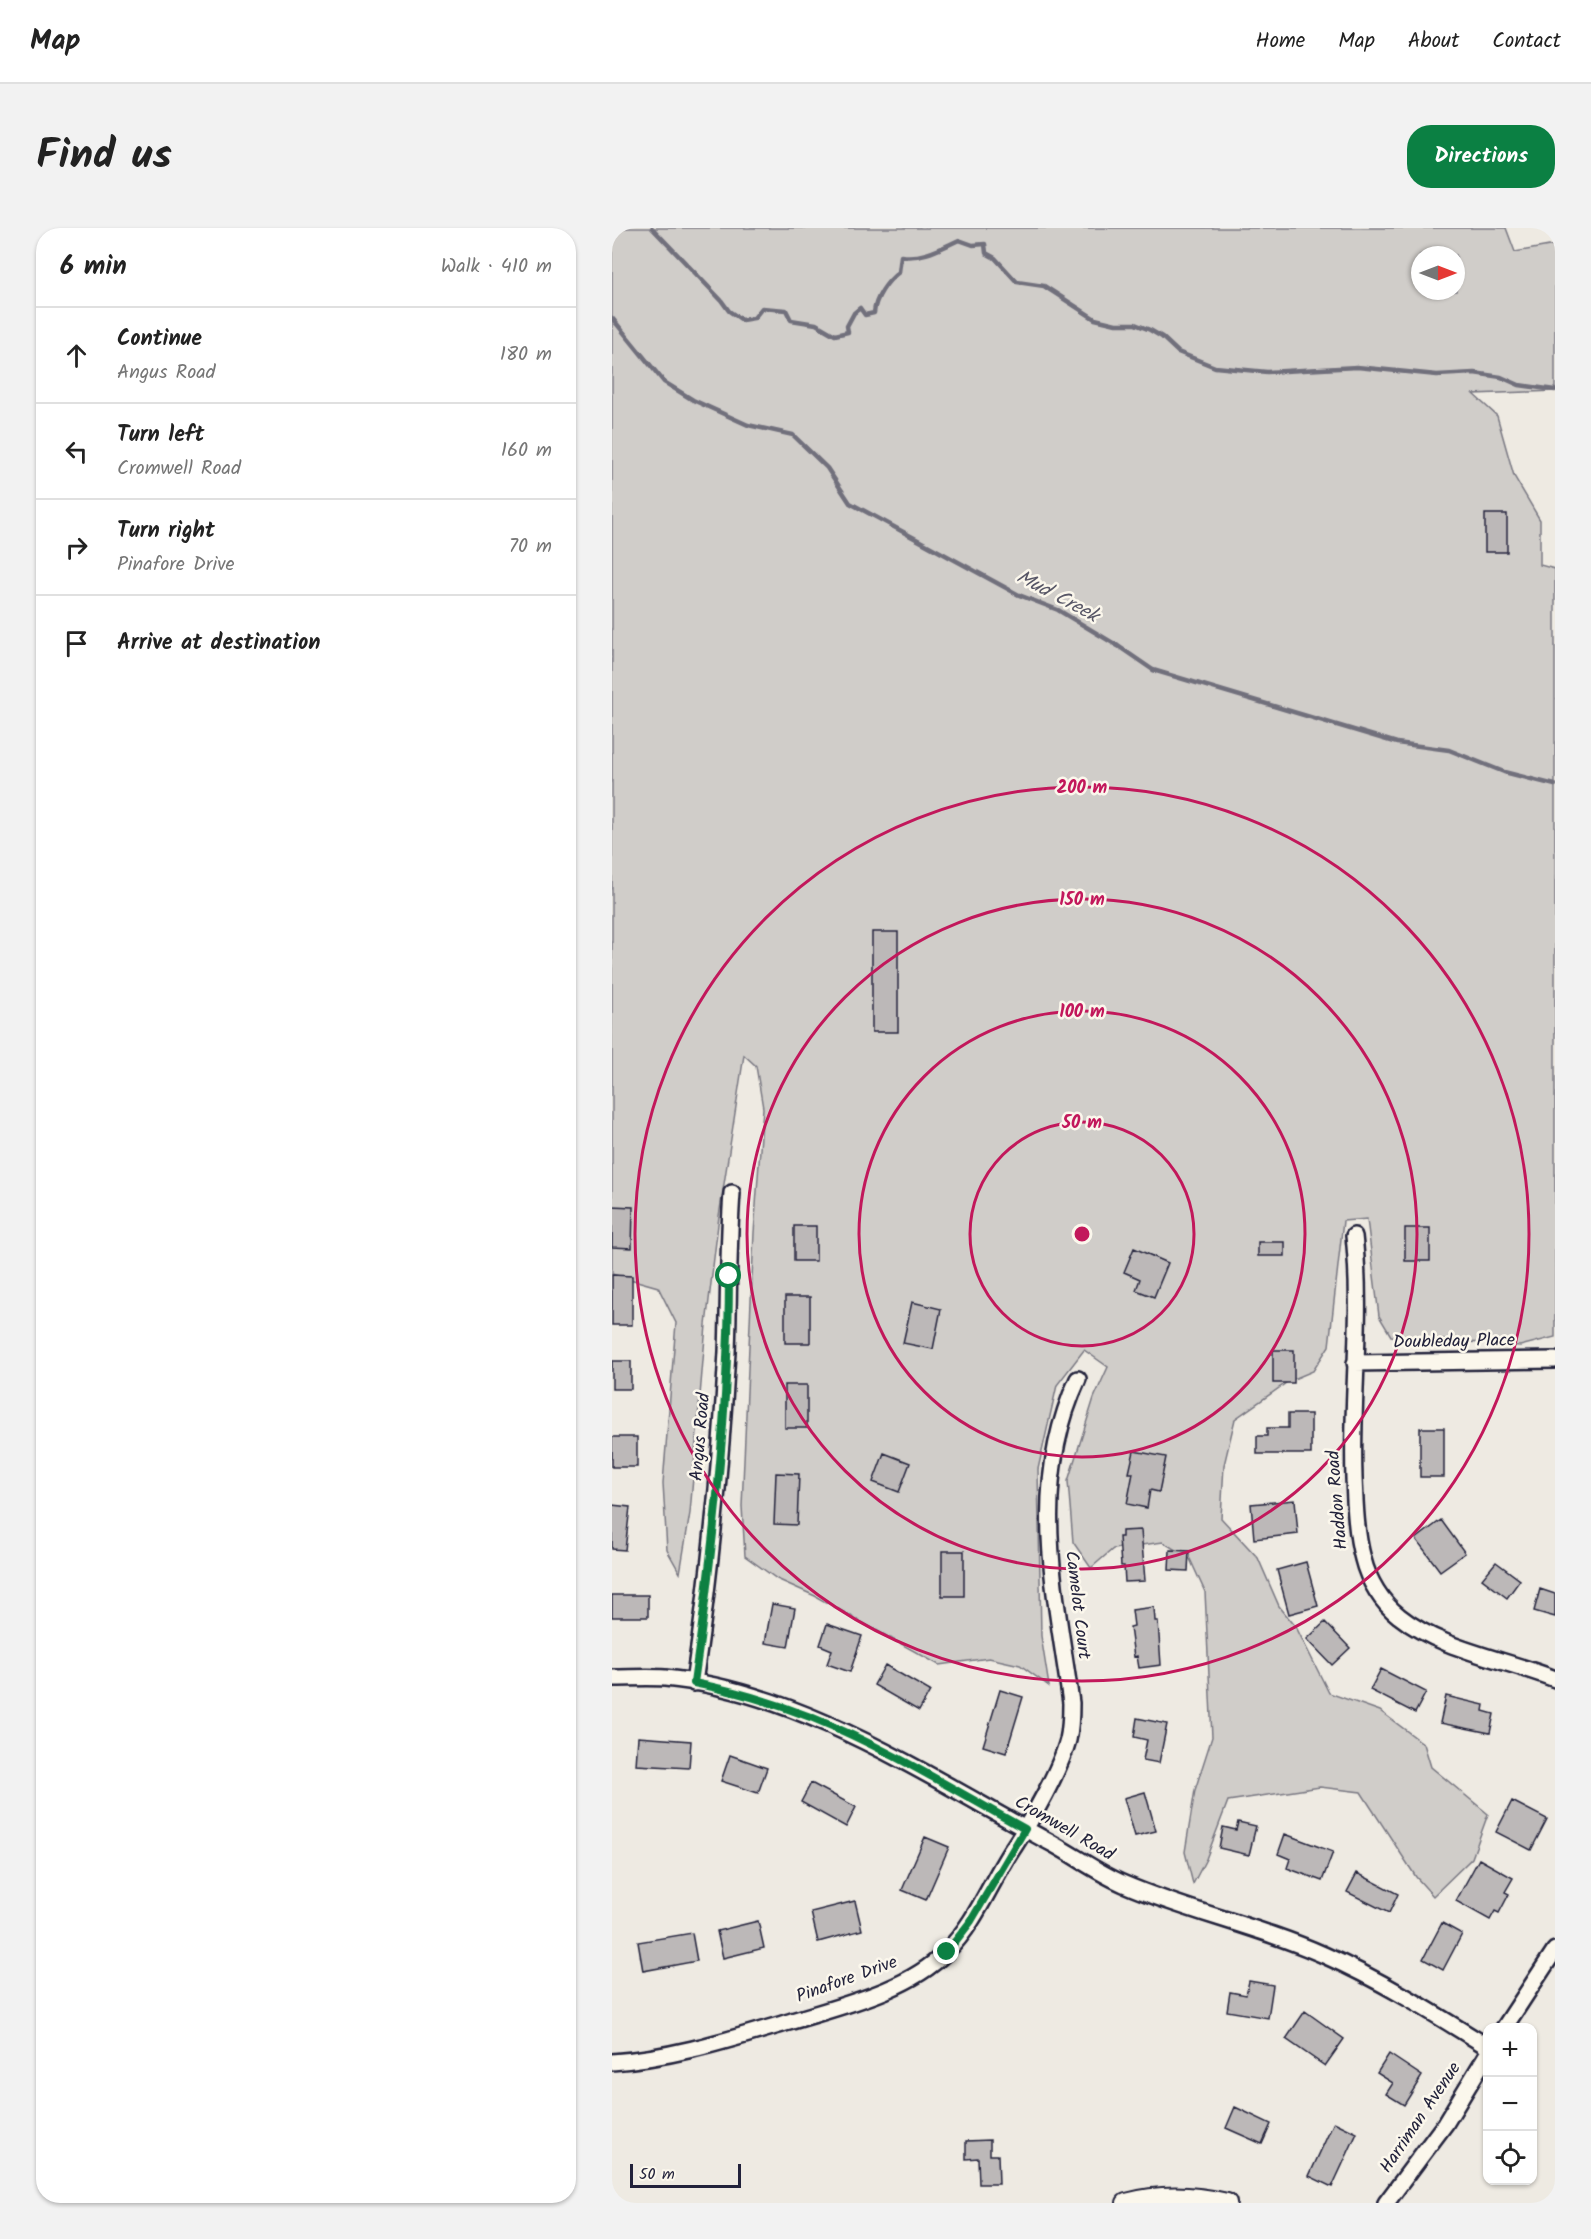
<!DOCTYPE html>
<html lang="en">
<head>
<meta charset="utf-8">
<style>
	body { margin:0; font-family:Kalam,sans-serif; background:#f2f2f2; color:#222 }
	.controls { position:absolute; right:18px; bottom:18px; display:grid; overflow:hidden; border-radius:12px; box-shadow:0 2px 4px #0004 }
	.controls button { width:54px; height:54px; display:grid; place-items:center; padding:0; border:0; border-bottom:2px solid #e0e0e0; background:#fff; color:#222; font:30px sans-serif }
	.compass { position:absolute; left:799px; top:18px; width:54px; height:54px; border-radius:50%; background:#fff; box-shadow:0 2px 4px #0004; rotate:90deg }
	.scale { position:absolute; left:18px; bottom:15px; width:111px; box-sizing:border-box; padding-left:6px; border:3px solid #22223b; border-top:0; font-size:16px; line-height:21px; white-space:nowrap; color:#22223b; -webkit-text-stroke:4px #fbf7ec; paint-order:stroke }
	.stop { position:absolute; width:18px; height:18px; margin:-14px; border:4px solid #0b8043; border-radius:50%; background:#fff }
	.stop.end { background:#0b8043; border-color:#fff; box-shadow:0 2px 6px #0008 }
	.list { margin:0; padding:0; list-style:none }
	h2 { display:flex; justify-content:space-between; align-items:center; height:78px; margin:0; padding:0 24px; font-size:26px }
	h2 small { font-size:20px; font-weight:400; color:#767676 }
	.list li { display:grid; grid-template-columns:39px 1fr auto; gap:18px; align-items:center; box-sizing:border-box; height:96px; padding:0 24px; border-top:2px solid #e0e0e0 }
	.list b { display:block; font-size:22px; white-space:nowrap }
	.list p { margin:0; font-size:20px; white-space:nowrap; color:#767676 }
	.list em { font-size:20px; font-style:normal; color:#767676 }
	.icon { flex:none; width:33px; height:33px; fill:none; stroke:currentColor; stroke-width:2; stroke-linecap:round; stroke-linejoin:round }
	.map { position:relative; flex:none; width:943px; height:1975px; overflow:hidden; border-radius:24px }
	header { display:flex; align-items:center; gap:36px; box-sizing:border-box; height:84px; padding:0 30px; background:#fff; border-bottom:2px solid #e0e0e0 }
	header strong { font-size:28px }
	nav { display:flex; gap:33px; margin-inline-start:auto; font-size:21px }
	.intro { display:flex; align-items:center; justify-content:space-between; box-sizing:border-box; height:144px; padding:0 36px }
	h1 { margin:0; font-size:42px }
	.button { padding:15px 27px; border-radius:24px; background:#0b8043; color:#fff; font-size:21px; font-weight:700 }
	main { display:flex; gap:36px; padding:0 36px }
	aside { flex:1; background:#fff; border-radius:24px; box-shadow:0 2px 4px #0004 }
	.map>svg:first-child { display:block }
</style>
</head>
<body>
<header>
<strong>Map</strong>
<nav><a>Home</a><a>Map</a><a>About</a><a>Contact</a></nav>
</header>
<div class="intro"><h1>Find us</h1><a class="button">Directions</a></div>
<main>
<aside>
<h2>6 min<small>Walk · 410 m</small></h2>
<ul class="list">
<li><svg class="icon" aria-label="ahead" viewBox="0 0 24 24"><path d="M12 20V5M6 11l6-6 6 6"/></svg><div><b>Continue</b><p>Angus Road</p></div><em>180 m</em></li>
<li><svg class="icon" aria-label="left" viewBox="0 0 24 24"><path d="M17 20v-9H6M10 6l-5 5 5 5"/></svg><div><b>Turn left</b><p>Cromwell Road</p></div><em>160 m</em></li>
<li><svg class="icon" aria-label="right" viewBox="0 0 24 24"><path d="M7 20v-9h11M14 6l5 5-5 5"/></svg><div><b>Turn right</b><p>Pinafore Drive</p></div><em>70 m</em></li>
<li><svg class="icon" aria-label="arrive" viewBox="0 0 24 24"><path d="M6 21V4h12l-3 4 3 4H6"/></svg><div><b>Arrive at destination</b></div></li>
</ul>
</aside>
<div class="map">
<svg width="943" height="1975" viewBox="0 0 943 1975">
	<rect width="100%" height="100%" fill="#eeeae2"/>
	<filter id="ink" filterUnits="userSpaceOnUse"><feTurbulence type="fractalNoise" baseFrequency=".0167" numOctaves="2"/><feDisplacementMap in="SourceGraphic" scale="12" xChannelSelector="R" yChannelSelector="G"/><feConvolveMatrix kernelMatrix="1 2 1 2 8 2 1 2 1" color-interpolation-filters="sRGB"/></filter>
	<g filter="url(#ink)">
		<path fill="#d0cdc9" stroke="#797882" stroke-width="1.5" fill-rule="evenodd" d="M 0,0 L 894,0 L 903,24 L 943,17 L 943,163 L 861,166 L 885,188 L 902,248 L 928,292 L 928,337 L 943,341 L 943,1109 L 908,1118 L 779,1108 L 767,1088 L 755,991 L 731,993 L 717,1118 L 701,1143 L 677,1153 L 623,1191 L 612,1237 L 609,1290 L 646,1330 L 667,1378 L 684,1399 L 717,1465 L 768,1483 L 812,1516 L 819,1539 L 876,1586 L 860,1630 L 821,1668 L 804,1649 L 749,1564 L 708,1559 L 616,1573 L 594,1631 L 581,1656 L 573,1624 L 583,1562 L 600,1509 L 593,1364 L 578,1331 L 551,1314 L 501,1321 L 479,1340 L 461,1314 L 456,1253 L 482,1170 L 496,1139 L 472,1122 L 445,1157 L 426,1241 L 429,1408 L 437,1458 L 408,1437 L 377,1430 L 327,1437 L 203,1368 L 165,1351 L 133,1328 L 130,1278 L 142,1005 L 151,880 L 144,838 L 132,827 L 107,988 L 94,1097 L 78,1285 L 68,1345 L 55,1322 L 51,1255 L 64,1095 L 46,1059 L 0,1046 ZM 808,27 L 844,27 L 844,63 L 808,63 Z"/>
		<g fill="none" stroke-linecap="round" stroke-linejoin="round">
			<path stroke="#716f7c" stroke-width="4.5" d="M 40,0 L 109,72 L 117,83 L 130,92 L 142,90 L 150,80 L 174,82 L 179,92 L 204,96 L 223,107 L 236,104 L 235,98 L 242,85 L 248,80 L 253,87 L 262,85 C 263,70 275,53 287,44 L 289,28 C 311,31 327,21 347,12 L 361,17 L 373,16 L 374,25 L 383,30 L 405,54 L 432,58 L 483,91 L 504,96 L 523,96 L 538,102 L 550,109 L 566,124 L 603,139 L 655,144 L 745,139 L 825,147 L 862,145 L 889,149 L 907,157 L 943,162
				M 0,90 L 52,154 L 81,172 L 136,197 L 181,207 L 215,240 L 238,275 L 407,367 L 446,382 L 506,418 L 541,442 L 785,515 L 837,522 L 892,544 L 943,557"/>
		</g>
		<path fill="#bcb8b8" stroke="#22223b" stroke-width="1.5" d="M 873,286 L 895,286 L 895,324 L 873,324 Z
			M 260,704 L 286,704 L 286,804 L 260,804 Z
			M 0,978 L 21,979 L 20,1020 L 0,1019 Z
			M 182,998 L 204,998 L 204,1033 L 182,1033 Z
			M 793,1000 L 818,1000 L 818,1033 L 793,1033 Z
			M 646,1014 L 673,1014 L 673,1028 L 646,1028 Z
			M 522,1020 L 556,1035 L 542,1069 L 524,1062 L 528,1051 L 512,1044 Z
			M 0,1047 L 20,1048 L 20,1097 L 0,1097 Z
			M 173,1069 L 198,1069 L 198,1115 L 173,1115 Z
			M 300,1074 L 329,1081 L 321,1121 L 291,1115 Z
			M 661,1122 L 682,1122 L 682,1155 L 661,1155 Z
			M 0,1133 L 19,1133 L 19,1161 L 0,1161 Z
			M 173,1157 L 195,1157 L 195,1200 L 173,1200 Z
			M 676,1186 L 699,1186 L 699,1226 L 645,1226 L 645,1208 L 655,1208 L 655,1200 L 676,1200 Z
			M 808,1200 L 832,1200 L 832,1249 L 808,1249 Z
			M 0,1209 L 25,1209 L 25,1239 L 0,1239 Z
			M 522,1223 L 554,1229 L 547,1264 L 538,1262 L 535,1280 L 515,1276 L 521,1245 L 517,1245 Z
			M 272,1225 L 298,1235 L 287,1264 L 261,1254 Z
			M 164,1245 L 187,1246 L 185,1297 L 162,1296 Z
			M 683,1272 L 686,1306 L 642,1311 L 639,1276 Z
			M 0,1277 L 18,1279 L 13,1322 L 0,1321 Z
			M 829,1292 L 853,1325 L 828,1343 L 804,1311 Z
			M 529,1302 L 533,1353 L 513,1354 L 512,1338 L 509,1338 L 507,1309 L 510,1309 L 510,1303 Z
			M 558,1322 L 577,1323 L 576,1343 L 557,1342 Z
			M 330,1323 L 352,1323 L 352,1368 L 330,1368 Z
			M 694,1334 L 706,1378 L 677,1386 L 665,1342 Z
			M 884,1334 L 908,1352 L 895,1370 L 870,1351 Z
			M 928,1361 L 943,1366 L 943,1389 L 922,1383 Z
			M 0,1367 L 36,1367 L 36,1389 L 0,1389 Z
			M 160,1376 L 183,1380 L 176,1419 L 153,1415 Z
			M 542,1379 L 543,1393 L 546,1393 L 549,1437 L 527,1440 L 525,1428 L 522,1429 L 518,1399 L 522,1398 L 520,1382 Z
			M 713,1394 L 738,1420 L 720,1437 L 695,1411 Z
			M 215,1396 L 250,1408 L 238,1444 L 215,1436 L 220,1422 L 208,1417 Z
			M 273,1437 L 318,1463 L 307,1483 L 262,1457 Z
			M 769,1441 L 814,1464 L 803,1485 L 758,1462 Z
			M 388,1462 L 411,1469 L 394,1525 L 371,1518 Z
			M 834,1468 L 872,1477 L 871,1483 L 882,1486 L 878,1505 L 828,1495 Z
			M 525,1490 L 555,1496 L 547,1535 L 531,1532 L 535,1512 L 522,1509 Z
			M 26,1509 L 79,1513 L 77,1540 L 24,1537 Z
			M 118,1527 L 155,1540 L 146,1565 L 109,1553 Z
			M 199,1555 L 244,1579 L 234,1599 L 189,1574 Z
			M 533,1564 L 544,1603 L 523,1608 L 512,1570 Z
			M 900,1573 L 935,1591 L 919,1622 L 884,1604 Z
			M 626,1594 L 644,1598 L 637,1627 L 607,1620 L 611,1599 L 624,1602 Z
			M 673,1606 L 721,1624 L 710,1653 L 675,1640 L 678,1631 L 666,1626 Z
			M 313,1609 L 337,1619 L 314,1672 L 290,1662 Z
			M 867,1631 L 901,1650 L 893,1664 L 897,1666 L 887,1685 L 883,1683 L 878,1692 L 844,1673 Z
			M 745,1645 L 786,1666 L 777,1685 L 735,1664 Z
			M 243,1673 L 250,1702 L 206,1714 L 199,1684 Z
			M 146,1693 L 152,1720 L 111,1730 L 105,1703 Z
			M 830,1695 L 850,1706 L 831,1742 L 811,1731 Z
			M 80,1705 L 85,1733 L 31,1743 L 26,1714 Z
			M 637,1753 L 661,1757 L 656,1790 L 615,1783 L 618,1764 L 634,1767 Z
			M 693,1783 L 732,1811 L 713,1838 L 674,1811 Z
			M 777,1826 L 810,1848 L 792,1877 L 774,1866 L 781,1855 L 765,1845 Z
			M 623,1879 L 659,1896 L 650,1916 L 614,1900 Z
			M 722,1894 L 745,1905 L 720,1959 L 697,1948 Z
			M 378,1912 L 378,1927 L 386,1927 L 387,1956 L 367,1956 L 366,1930 L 354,1931 L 354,1913 Z"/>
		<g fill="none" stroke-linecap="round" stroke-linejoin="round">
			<defs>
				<path id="minor" d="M 742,1008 C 751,1088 739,1170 742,1250 C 743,1276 744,1306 751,1331 C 756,1352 770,1375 787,1388 C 829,1422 893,1431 943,1451
					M 743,1135 L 943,1132
					M 0,1450 C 18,1450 36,1449 53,1450 C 191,1463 321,1552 441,1616 C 465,1629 486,1645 512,1656 C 577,1684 647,1698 712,1727 C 769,1752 823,1786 876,1819
					M 82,1455 C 98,1345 109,1235 115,1124 C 117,1071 116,1018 120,965
					M 892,1800 L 943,1722
					M 0,1834 C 61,1830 119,1811 177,1794 C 228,1778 296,1763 334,1724 C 365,1694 379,1652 403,1617 C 420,1591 448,1542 456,1512 C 459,1499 459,1488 459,1475 C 444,1365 416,1258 466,1151
					M 774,1975 L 833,1896 L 876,1825"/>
				<path id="tertiary" d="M 514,1975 C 547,1966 582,1967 615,1975"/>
			</defs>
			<use href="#minor" stroke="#22223b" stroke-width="20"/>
			<use href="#tertiary" stroke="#22223b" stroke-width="22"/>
			<use href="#minor" stroke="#fbf7ec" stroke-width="15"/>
			<use href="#tertiary" stroke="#fbf7ec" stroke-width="18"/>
		</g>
	</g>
	<g fill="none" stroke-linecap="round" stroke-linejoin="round" filter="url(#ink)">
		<path stroke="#0b8043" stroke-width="8" d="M 117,1048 C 117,1181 101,1323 82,1455 C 123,1463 163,1475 201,1490 C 275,1520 344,1563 413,1601 L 359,1693 L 335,1724"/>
	</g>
	<g fill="none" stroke="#c2185b" stroke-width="3">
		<circle cx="470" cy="1006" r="112"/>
		<circle cx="470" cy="1006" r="223"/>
		<circle cx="470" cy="1006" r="335"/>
		<circle cx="470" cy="1006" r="447"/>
	</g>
	<g text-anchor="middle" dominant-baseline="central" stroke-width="5" stroke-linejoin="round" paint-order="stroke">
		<g font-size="18" fill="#22223b" stroke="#fbf7ec">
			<text transform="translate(842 1114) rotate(-1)">Doubleday Place</text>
			<text transform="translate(89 1209) rotate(-85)">Angus Road</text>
			<text transform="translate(726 1272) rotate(-95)">Haddon Road</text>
			<text transform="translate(465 1377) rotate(83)">Camelot Court</text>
			<text transform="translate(452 1601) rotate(30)">Cromwell Road</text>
			<text transform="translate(235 1752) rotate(-20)">Pinafore Drive</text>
			<text transform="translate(809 1890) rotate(-56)">Harriman Avenue</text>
		</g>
		<g font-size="20" font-style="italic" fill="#575666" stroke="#fbf7ec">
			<text transform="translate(445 369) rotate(28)">Mud Creek</text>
		</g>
	</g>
	<circle cx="470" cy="1006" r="9" fill="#c2185b" stroke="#fbf7ec" stroke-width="3"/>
	<g font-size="18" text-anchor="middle" font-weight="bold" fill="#c2185b" stroke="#fbf7ec" stroke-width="5" stroke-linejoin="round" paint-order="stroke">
		<text x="470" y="565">200 m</text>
		<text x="470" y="677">150 m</text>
		<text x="470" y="789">100 m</text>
		<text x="470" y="900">50 m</text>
	</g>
</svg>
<div class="controls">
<button>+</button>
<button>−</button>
<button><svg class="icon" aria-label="locate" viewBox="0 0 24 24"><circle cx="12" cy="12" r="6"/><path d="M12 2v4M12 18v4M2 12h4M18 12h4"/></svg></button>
</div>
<svg class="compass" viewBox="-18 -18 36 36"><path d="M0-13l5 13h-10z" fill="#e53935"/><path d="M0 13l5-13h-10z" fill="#767676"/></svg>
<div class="scale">50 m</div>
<div class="stop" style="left:117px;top:1048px"></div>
<div class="stop end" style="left:335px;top:1724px"></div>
</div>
</main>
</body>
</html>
